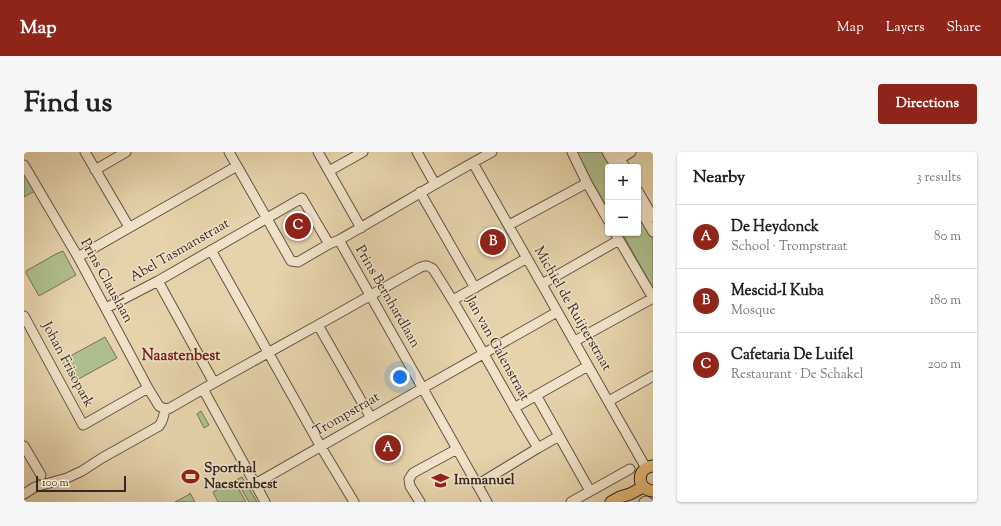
<!DOCTYPE html>
<html lang="en">
<head>
<meta charset="utf-8">
<style>
	body { margin:0; font-family:"Sorts Mill Goudy",serif; background:#f6f6f6; color:#222 }
	.controls { position:absolute; right:12px; top:12px; display:grid; overflow:hidden; border-radius:4px; box-shadow:0 1px 3px #0004 }
	.controls button { width:36px; height:36px; display:grid; place-items:center; padding:0; border:0; border-bottom:1px solid #e0e0e0; background:#fff; color:#222; font:20px sans-serif }
	.scale { position:absolute; left:12px; bottom:10px; width:90px; box-sizing:border-box; padding-left:4px; border:2px solid #352722; border-top:0; font-size:11px; line-height:14px; white-space:nowrap; color:#352722; -webkit-text-stroke:3px #efe2c8; paint-order:stroke }
	.you { position:absolute; left:376px; top:225px; width:14px; height:14px; margin:-10px; border:3px solid #fff; border-radius:50%; background:#1a73e8; box-shadow:0 0 0 6px #1a73e833 }
	.badge { display:grid; place-items:center; width:26px; height:26px; border-radius:50%; background:#8f2418; color:#fff; font-size:13px; font-weight:700 }
	.pin { position:absolute; translate:-50% -50%; border:2px solid #fff; box-shadow:0 1px 4px #0006 }
	.list { margin:0; padding:0; list-style:none }
	h2 { display:flex; justify-content:space-between; align-items:center; height:52px; margin:0; padding:0 16px; font-size:17px }
	h2 small { font-size:13px; font-weight:400; color:#767676 }
	.list li { display:grid; grid-template-columns:26px 1fr auto; gap:12px; align-items:center; box-sizing:border-box; height:64px; padding:0 16px; border-top:1px solid #e0e0e0 }
	.list b { display:block; font-size:15px; white-space:nowrap }
	.list p { margin:0; font-size:13px; white-space:nowrap; color:#767676 }
	.list em { font-size:13px; font-style:normal; color:#767676 }
	.map { position:relative; flex:none; width:629px; height:350px; overflow:hidden; border-radius:4px }
	header { display:flex; align-items:center; gap:24px; box-sizing:border-box; height:56px; padding:0 20px; background:#8f2418; color:#fff }
	header strong { font-size:19px }
	nav { display:flex; gap:22px; margin-inline-start:auto; font-size:14px }
	.intro { display:flex; align-items:center; justify-content:space-between; box-sizing:border-box; height:96px; padding:0 24px }
	h1 { margin:0; font-size:28px }
	.button { padding:10px 18px; border-radius:4px; background:#8f2418; color:#fff; font-size:14px; font-weight:700 }
	main { display:flex; gap:24px; padding:0 24px }
	aside { flex:1; background:#fff; border-radius:4px; box-shadow:0 1px 3px #0004 }
	.map>svg:first-child { display:block }
</style>
</head>
<body>
<header>
<strong>Map</strong>
<nav><a>Map</a><a>Layers</a><a>Share</a></nav>
</header>
<div class="intro"><h1>Find us</h1><a class="button">Directions</a></div>
<main>
<div class="map">
<svg width="629" height="350" viewBox="0 0 629 350">
	<rect width="100%" height="100%" fill="#e6d3ab"/>
	<filter id="stains"><feTurbulence type="fractalNoise" baseFrequency=".005" numOctaves="4"/><feColorMatrix values="0 0 0 0 .2 0 0 0 0 .09 0 0 0 0 .02 0 0 0 .5 -.17"/></filter>
	<radialGradient id="worn" r=".72"><stop offset=".6" stop-color="#630" stop-opacity="0"/><stop offset="1" stop-color="#630" stop-opacity=".3"/></radialGradient>
	<path fill="#afbe8d" stroke="#727258" d="M 551,0 L 579,0 L 588,15 L 584,15 L 584,57 Z
		M 0,20 L 11,39 L 0,45 Z
		M 614,61 L 629,87 L 629,136 L 598,81 L 614,81 Z
		M 39,99 L 52,123 L 15,144 L 2,121 L 2,119 L 32,102 Z
		M 81,185 L 93,206 L 49,230 L 39,212 L 39,208 Z
		M 177,259 L 185,273 L 180,276 L 173,262 Z
		M 218,325 L 233,350 L 225,350 L 212,328 Z
		M 210,329 L 222,350 L 194,350 L 189,340 Z
		M 166,341 L 171,350 L 151,350 L 166,342 Z"/>
	<g fill="none" stroke-linecap="round" stroke-linejoin="round">
		<defs>
			<path id="minor" d="M 61,0 L 105,75
				M 205,0 L 267,109 L 274,110 L 305,92 L 315,88 L 463,350
				M 294,0 L 337,76
				M 393,0 L 411,32
				M 548,0 L 563,31 L 584,68
				M 583,0 L 592,15
				M 592,0 L 601,15
				M 596,7 L 607,0
				M 449,11 L 622,316
				M 0,13 L 54,105 L 124,236 L 135,254 L 141,257
				M 71,18 L 102,0
				M 305,19 L 339,0
				M 614,39 L 629,65
				M 396,40 L 451,136
				M 614,54 L 629,80
				M 485,73 L 563,31
				M 591,81 L 629,146
				M 315,88 C 366,59 417,28 468,0
				M 187,98 L 297,295 L 330,350
				M 54,105 L 213,14
				M 134,129 L 190,231
				M 518,132 L 595,88
				M 429,148 L 503,106
				M 82,156 L 134,129 L 278,46 L 305,92
				M 0,164 L 59,273 L 124,236
				M 294,173 L 347,266
				M 551,189 L 629,146
				M 179,237 L 241,350
				M 512,243 L 566,339
				M 585,249 L 629,224
				M 490,256 L 564,214
				M 0,294 L 17,323
				M 231,332 L 399,236 L 533,160
				M 453,333 L 514,296 L 535,284
				M 0,342 L 11,335 L 43,326 L 58,319 L 78,306 L 135,274 C 139,269 140,264 141,257 L 146,256 L 179,237 L 294,173 L 395,116 C 402,113 403,113 409,117 C 447,175 478,237 514,296
				M 396,350 L 386,334 L 385,327 L 389,321 L 433,297
				M 547,350 L 606,317
				M 620,350 L 622,349 L 624,350"/>
			<path id="major" d="M 629,314 C 612,316 612,337 629,339
				M 587,350 L 596,345 L 606,342 L 619,335"/>
		</defs>
		<use href="#minor" stroke="#615244" stroke-width="11"/>
		<use href="#major" stroke="#352722" stroke-width="13"/>
		<use href="#minor" stroke="#efe2c8" stroke-width="9"/>
		<use href="#major" stroke="#e3ba76" stroke-width="11"/>
	</g>
	<defs>
		<symbol id="stadium-bare" viewBox="-9 -9 18 18"><path d="M0-5a6.5 5 0 1 0 0 10a6.5 5 0 1 0 0-10ZM-3.5-1.8h7v3.6h-7Z" fill="#8f2418" stroke="#efe2c8" stroke-width="2.5" paint-order="stroke"/></symbol>
		<symbol id="school-bare" viewBox="-9 -9 18 18"><path d="M0-5L7-2L0 1L-7-2ZM-4 1L0 2.5L4 1V4Q0 6-4 4Z" fill="#8f2418" stroke="#efe2c8" stroke-width="2.5" paint-order="stroke"/></symbol>
	</defs>
	<g fill-rule="evenodd">
		<use href="#stadium-bare" x="154" y="312" width="25" height="25"/>
		<use href="#school-bare" x="404" y="316" width="25" height="25"/>
	</g>
	<g text-anchor="middle" dominant-baseline="central" stroke-width="3" stroke-linejoin="round" paint-order="stroke">
		<g font-size="14" fill="#352722" stroke="#efe2c8">
			<text transform="translate(156 99) rotate(-30)">Abel Tasmanstraat</text>
			<text transform="translate(82 129) rotate(61)">Prins Clauslaan</text>
			<text transform="translate(363 145) rotate(60)">Prins Bernhardlaan</text>
			<text transform="translate(548 157) rotate(60)">Michiel de Ruijterstraat</text>
			<text transform="translate(473 197) rotate(61)">Jan van Galenstraat</text>
			<text transform="translate(43 213) rotate(62)">Johan Frisopark</text>
			<text transform="translate(323 263) rotate(-30)">Trompstraat</text>
		</g>
		<g font-size="14" font-weight="bold" fill="#352722" stroke="#efe2c8" text-anchor="start">
			<text x="180" y="317">Sporthal<tspan x="180" dy="16">Naestenbest</tspan></text>
			<text x="430" y="329">Immanuel</text>
		</g>
		<g font-size="15" font-weight="bold" fill="#7a1f14" stroke="#efe2c8">
			<text x="157" y="204">Naastenbest</text>
		</g>
	</g>
	<rect width="100%" height="100%" filter="url(#stains)"/>
	<rect width="100%" height="100%" fill="url(#worn)"/>
</svg>
<div class="controls">
<button>+</button>
<button>−</button>
</div>
<div class="scale">100 m</div>
<div class="you"></div>
<div class="pin badge" style="left:364px;top:296px">A</div>
<div class="pin badge" style="left:469px;top:90px">B</div>
<div class="pin badge" style="left:274px;top:74px">C</div>
</div>
<aside>
<h2>Nearby<small>3 results</small></h2>
<ul class="list">
<li><span class="badge">A</span><div><b>De Heydonck</b><p>School · Trompstraat</p></div><em>80 m</em></li>
<li><span class="badge">B</span><div><b>Mescid-I Kuba</b><p>Mosque</p></div><em>180 m</em></li>
<li><span class="badge">C</span><div><b>Cafetaria De Luifel</b><p>Restaurant · De Schakel</p></div><em>200 m</em></li>
</ul>
</aside>
</main>
</body>
</html>
